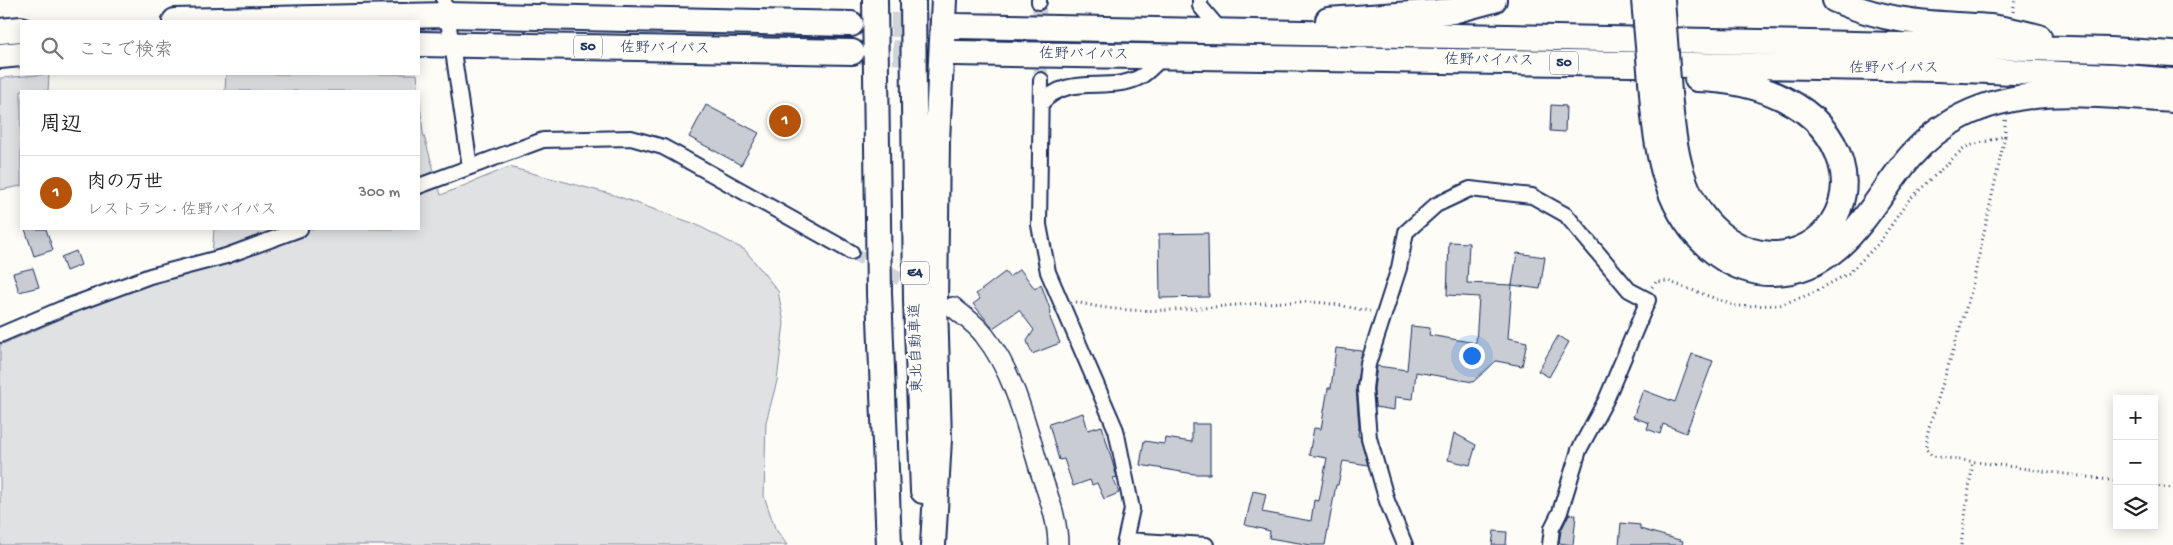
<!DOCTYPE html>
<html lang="ja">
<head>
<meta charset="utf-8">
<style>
	body { margin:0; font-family:"Gochi Hand","Klee One",sans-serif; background:#f2f2f2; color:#222 }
	.controls { position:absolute; right:15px; bottom:15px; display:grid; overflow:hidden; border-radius:0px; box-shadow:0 2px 12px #0003 }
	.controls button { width:45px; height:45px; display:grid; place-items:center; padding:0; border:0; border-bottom:1px solid #e0e0e0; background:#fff; color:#222; font:25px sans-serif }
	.you { position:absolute; left:1471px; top:355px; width:18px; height:18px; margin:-12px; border:4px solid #fff; border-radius:50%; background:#1a73e8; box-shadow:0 0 0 8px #1a73e833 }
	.badge { display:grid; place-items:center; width:32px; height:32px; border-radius:50%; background:#b45309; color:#fff; font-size:16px; font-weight:700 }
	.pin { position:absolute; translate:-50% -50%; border:2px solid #fff; box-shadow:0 1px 5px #0006 }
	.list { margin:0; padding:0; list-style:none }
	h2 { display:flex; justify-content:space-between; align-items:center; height:65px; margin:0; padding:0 20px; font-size:21px }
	h2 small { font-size:16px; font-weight:400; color:#767676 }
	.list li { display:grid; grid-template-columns:32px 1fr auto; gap:15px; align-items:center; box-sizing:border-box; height:75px; padding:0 20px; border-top:1px solid #e0e0e0 }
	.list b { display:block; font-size:19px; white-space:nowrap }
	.list p { margin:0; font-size:16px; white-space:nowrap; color:#767676 }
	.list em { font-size:16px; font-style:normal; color:#767676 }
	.icon { flex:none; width:28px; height:28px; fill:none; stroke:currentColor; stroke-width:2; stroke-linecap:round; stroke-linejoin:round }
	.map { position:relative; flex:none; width:2173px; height:545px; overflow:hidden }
	.search { position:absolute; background:#fff; box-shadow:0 2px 12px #0003; left:20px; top:20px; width:400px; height:55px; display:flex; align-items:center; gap:12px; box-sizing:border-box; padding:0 18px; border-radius:0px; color:#767676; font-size:19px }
	.panel { position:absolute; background:#fff; box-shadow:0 2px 12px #0003; left:20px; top:90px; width:400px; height:140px; border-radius:0px }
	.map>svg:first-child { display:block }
</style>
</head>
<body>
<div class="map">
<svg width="2173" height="545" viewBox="0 0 2173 545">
	<rect width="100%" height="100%" fill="#fdfcf7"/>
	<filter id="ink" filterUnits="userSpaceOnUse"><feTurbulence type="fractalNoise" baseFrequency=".02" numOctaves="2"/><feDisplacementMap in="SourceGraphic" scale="10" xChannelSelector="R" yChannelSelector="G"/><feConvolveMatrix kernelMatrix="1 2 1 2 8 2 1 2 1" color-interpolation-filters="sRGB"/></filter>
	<g filter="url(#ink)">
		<path fill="#e0e1e3" stroke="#7e88a0" d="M 49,74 L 48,91 L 21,91 L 21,186 L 0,190 L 0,78 Z
			M 226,74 L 417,74 L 423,133 L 441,195 L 509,167 L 614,195 L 695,224 L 745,250 L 778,291 L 784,323 L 777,381 L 766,422 L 764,496 L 775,528 L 787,545 L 0,545 L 0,345 L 212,255 L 214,229 L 419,229 L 419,91 L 225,91 Z"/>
		<path fill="#c9ccd3" stroke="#1b2f5e" d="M 706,105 L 759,133 L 741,165 L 689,137 Z
			M 1551,105 L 1566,106 L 1565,132 L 1550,131 Z
			M 25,229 L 46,229 L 53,250 L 34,256 Z
			M 1208,233 L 1209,297 L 1160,298 L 1159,234 Z
			M 1449,242 L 1469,243 L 1467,283 L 1512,285 L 1508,338 L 1527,342 L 1522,366 L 1496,361 L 1473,382 L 1416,372 L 1413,399 L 1395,397 L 1394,410 L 1375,407 L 1374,389 L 1377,366 L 1407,370 L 1411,326 L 1430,328 L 1429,335 L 1476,343 L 1479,297 L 1447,295 Z
			M 76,251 L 81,265 L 66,271 L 61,257 Z
			M 1517,253 L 1545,257 L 1540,289 L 1512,285 Z
			M 33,268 L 39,287 L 19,292 L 13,273 Z
			M 1020,269 L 1035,289 L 1041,284 L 1051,312 L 1050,318 L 1060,343 L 1032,354 L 1027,341 L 1034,330 L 1019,310 L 993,328 L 973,304 L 980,299 L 976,294 L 1005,272 L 1009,277 Z
			M 1558,336 L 1569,342 L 1549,377 L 1538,371 Z
			M 1336,348 L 1362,351 L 1356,388 L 1359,426 L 1358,436 L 1360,437 L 1368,465 L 1343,461 L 1338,485 L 1336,485 L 1325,545 L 1311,545 L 1269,538 L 1270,531 L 1245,525 L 1253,491 L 1266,494 L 1262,512 L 1311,521 L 1314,500 L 1319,501 L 1327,458 L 1309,455 L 1314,428 L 1321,429 L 1328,388 L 1331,388 Z
			M 1692,354 L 1713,361 L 1686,433 L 1663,424 L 1660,434 L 1647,429 L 1649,423 L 1633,417 L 1643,390 L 1675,402 Z
			M 1083,413 L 1088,430 L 1102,426 L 1115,471 L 1117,477 L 1113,478 L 1119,493 L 1104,499 L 1097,483 L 1092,485 L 1090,480 L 1073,486 L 1064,459 L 1059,460 L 1049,424 Z
			M 1192,424 L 1210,424 L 1210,474 L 1194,474 L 1140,465 L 1144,441 L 1164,444 L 1165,438 L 1192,442 Z
			M 1454,433 L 1476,445 L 1470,465 L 1448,460 Z
			M 1569,514 L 1576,515 L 1573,545 L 1559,543 L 1561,531 Z
			M 1621,523 L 1640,525 L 1640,529 L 1683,541 L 1682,545 L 1619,545 Z
			M 1494,531 L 1507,532 L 1506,545 L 1492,545 Z"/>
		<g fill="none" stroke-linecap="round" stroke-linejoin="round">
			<path stroke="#d0d3d8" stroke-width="14" stroke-dasharray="14 7" stroke-linecap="butt" d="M 1039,2 L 1041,80
				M 851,252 L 919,289"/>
			<path stroke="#d0d3d8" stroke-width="24" stroke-dasharray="24 12" stroke-linecap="butt" d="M 855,24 L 956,26
				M 857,52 L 955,53"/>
			<defs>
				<path id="street" d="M 444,0 L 452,44 L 470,167
					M 1039,0 L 1039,2
					M 1200,0 L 1200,6 L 1221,31
					M 1041,80 L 1039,225 L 1048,272 L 1116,430 L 1132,509 L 1124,545
					M 1041,104 C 1068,72 1108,94 1140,77 C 1148,73 1156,63 1164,56
					M 419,186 L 543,140 L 631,138 L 663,147 L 676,154 L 851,252
					M 0,335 L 61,309 L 150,276 L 226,256 L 300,229
					M 1126,540 L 1206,545
					M 1405,545 L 1387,501 L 1369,438 L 1365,389 L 1368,364 L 1399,268 L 1406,232 L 1436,205 L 1470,189 L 1532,196 L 1566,215 L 1629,290 L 1648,300 L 1606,400 L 1579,450 L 1560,512 L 1552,528 L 1550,545"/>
				<path id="secondary" d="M 953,307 C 963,316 976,324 984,335 C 1015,374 1026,425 1040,471 C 1048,495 1058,520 1058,545"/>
				<path id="highway" d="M 875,0 L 879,293 L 889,545
					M 913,0 L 916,301 L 923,491
					M 1835,0 C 1891,24 1931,23 1990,27 C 2006,29 2023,33 2039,37
					M 1328,20 L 1453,11 L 1494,0
					M 175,21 L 446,15 L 851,24
					M 956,26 L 1810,43 L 2110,50 L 2173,54
					M 0,31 L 21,29
					M 419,44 L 852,52
					M 955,53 L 1937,69 L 2114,76 L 2173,81
					M 0,56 L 21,54
					M 1652,93 C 1656,153 1666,217 1718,255 C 1733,266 1755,274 1774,273 C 1843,271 1870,205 1909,158 C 1923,142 1942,126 1962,116 C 2028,83 2102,96 2173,100
					M 1669,93 C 1674,146 1679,206 1727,239 C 1742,249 1759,255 1777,254 C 1798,253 1819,242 1831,224 C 1843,206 1847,184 1841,163 C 1824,103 1754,80 1697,79
					M 933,545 L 939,439 L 935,304 L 937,141 L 944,0"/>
			</defs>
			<use href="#street" stroke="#1b2f5e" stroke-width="18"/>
			<use href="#secondary" stroke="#1b2f5e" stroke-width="22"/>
			<use href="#highway" stroke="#1b2f5e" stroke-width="28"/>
			<path stroke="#1b2f5e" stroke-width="3" stroke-dasharray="1 4" stroke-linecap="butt" d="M 2013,12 L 2015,0
				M 2005,136 L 2005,119
				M 1652,287 L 1656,282 L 1667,281 L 1736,306 L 1780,305 L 1813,293 L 1849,273 L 1878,244 L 1908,201 L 1965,147 L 2005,136 L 1971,292 L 1929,428 L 1926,442 L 1926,450 L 1932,456 L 2117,481
				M 1076,302 C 1152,322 1231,300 1309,302 C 1329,302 1350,308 1370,311
				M 2154,486 L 2173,488
				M 1961,545 L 1973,461"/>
			<use href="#street" stroke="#fdfcf7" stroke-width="14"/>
			<use href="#secondary" stroke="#fdfcf7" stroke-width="19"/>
			<use href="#highway" stroke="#fdfcf7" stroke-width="24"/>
			<defs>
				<path id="highway-bridge" d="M 1644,0 L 1652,93
					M 1662,0 L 1669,93"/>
			</defs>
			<use href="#highway-bridge" stroke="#1b2f5e" stroke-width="28" stroke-linecap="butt"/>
			<use href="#highway-bridge" stroke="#fdfcf7" stroke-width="24"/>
		</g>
	</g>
	<g text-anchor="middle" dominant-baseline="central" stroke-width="5" stroke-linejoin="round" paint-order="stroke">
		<g fill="#fdfcf7" stroke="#5f6c8c" stroke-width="1">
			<rect x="574" y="35.5" width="28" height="23" rx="4"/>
			<rect x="1550" y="51.5" width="28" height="23" rx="4"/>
			<rect x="901" y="261.5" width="28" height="23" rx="4"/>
		</g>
		<g font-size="14" font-weight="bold" fill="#1b2f5e">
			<text x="588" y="47">50</text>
			<text x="1564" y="63">50</text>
			<text x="915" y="273">E4</text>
		</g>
		<g font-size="15" fill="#1b2f5e" stroke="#fdfcf7">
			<text transform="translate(665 49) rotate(1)">佐野バイパス</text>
			<text transform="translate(1084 55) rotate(1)">佐野バイパス</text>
			<text transform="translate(1489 61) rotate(1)">佐野バイパス</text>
			<text x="1894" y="69">佐野バイパス</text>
			<text transform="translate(917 348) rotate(-92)">東北自動車道</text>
		</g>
	</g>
</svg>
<div class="controls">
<button>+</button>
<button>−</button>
<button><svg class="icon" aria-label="layers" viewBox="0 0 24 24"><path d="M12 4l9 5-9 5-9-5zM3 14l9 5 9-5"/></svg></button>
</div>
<div class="you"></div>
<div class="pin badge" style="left:785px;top:121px">1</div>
<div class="search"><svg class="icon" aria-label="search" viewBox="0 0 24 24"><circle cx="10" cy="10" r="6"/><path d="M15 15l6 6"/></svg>ここで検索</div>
<section class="panel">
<h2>周辺<small></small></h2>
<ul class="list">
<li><span class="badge">1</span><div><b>肉の万世</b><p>レストラン · 佐野バイパス</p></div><em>300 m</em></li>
</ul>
</section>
</div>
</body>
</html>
